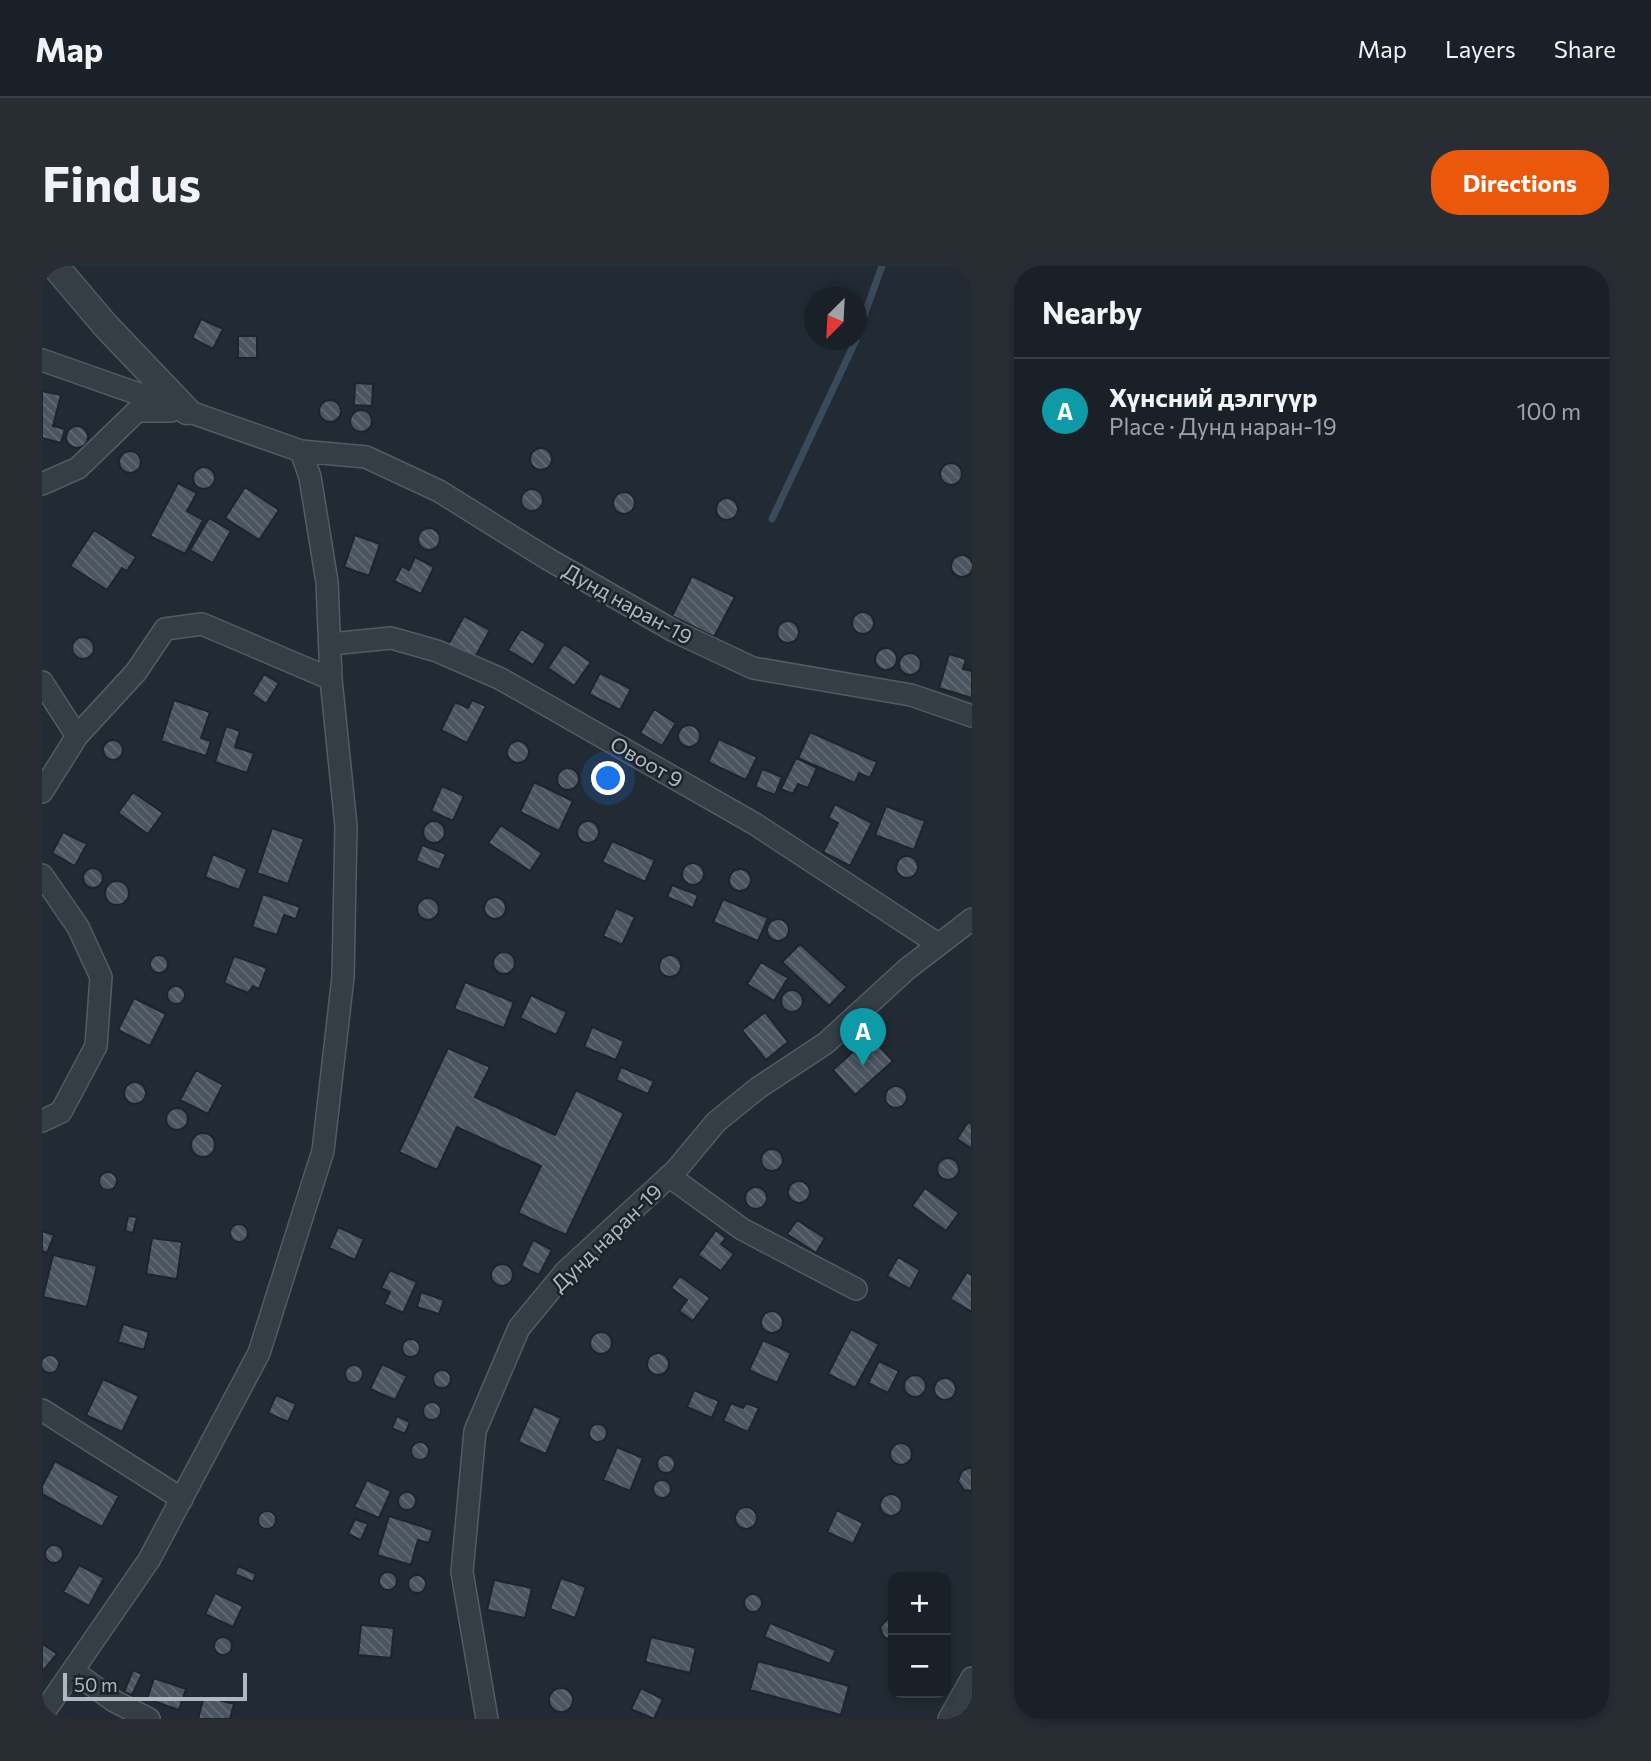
<!DOCTYPE html>
<html lang="en">
<head>
<meta charset="utf-8">
<style>
	body { margin:0; font-family:Commissioner,sans-serif; background:#272d33; color:#f1f3f6 }
	.controls { position:absolute; right:21px; bottom:21px; display:grid; overflow:hidden; border-radius:14px; box-shadow:0 4px 10px #0003 }
	.controls button { width:63px; height:63px; display:grid; place-items:center; padding:0; border:0; border-bottom:2px solid #383e44; background:#1a2027; color:#f1f3f6; font:35px sans-serif }
	.compass { position:absolute; left:762px; top:21px; width:63px; height:63px; border-radius:50%; background:#1a2027; box-shadow:0 4px 10px #0003; rotate:204deg }
	.scale { position:absolute; left:21px; bottom:18px; width:184px; box-sizing:border-box; padding-left:7px; border:4px solid #b0b8c2; border-top:0; font-size:19px; line-height:24px; white-space:nowrap; color:#b0b8c2; -webkit-text-stroke:5px #1b2229; paint-order:stroke }
	.you { position:absolute; left:567px; top:513px; width:24px; height:24px; margin:-18px; border:5px solid #fff; border-radius:50%; background:#1a73e8; box-shadow:0 0 0 10px #1a73e833 }
	.badge { display:grid; place-items:center; width:46px; height:46px; border-radius:50%; background:#ea580c; color:#fff; font-size:23px; font-weight:700 }
	.pin { position:absolute; translate:-50% -58px; filter:drop-shadow(0 2px 4px #0008) }
	.pin::after { content:''; position:absolute; top:37px; width:24px; height:21px; background:inherit; clip-path:polygon(0 0,100% 0,50% 100%) }
	.list { margin:0; padding:0; list-style:none }
	h2 { display:flex; justify-content:space-between; align-items:center; height:91px; margin:0; padding:0 28px; font-size:30px }
	h2 small { font-size:23px; font-weight:400; color:#9fa3a7 }
	.list li { display:grid; grid-template-columns:46px 1fr auto; gap:21px; align-items:center; box-sizing:border-box; height:105px; padding:0 28px; border-top:2px solid #383e44 }
	.list b { display:block; font-size:26px; white-space:nowrap }
	.list p { margin:0; font-size:23px; white-space:nowrap; color:#9fa3a7 }
	.list em { font-size:23px; font-style:normal; color:#9fa3a7 }
	.map { position:relative; flex:none; width:930px; height:1453px; overflow:hidden; border-radius:28px }
	header { display:flex; align-items:center; gap:42px; box-sizing:border-box; height:98px; padding:0 35px; background:#1a2027; border-bottom:2px solid #383e44 }
	header strong { font-size:33px }
	nav { display:flex; gap:38px; margin-inline-start:auto; font-size:24px }
	.intro { display:flex; align-items:center; justify-content:space-between; box-sizing:border-box; height:168px; padding:0 42px }
	h1 { margin:0; font-size:49px }
	.button { padding:18px 32px; border-radius:28px; background:#ea580c; color:#fff; font-size:24px; font-weight:700 }
	main { display:flex; gap:42px; padding:0 42px }
	aside { flex:1; background:#1a2027; border-radius:28px; box-shadow:0 4px 10px #0003 }
	.map>svg:first-child { display:block }
</style>
</head>
<body>
<header>
<strong>Map</strong>
<nav><a>Map</a><a>Layers</a><a>Share</a></nav>
</header>
<div class="intro"><h1>Find us</h1><a class="button">Directions</a></div>
<main>
<div class="map">
<svg width="930" height="1453" viewBox="0 0 930 1453">
	<defs>
		<pattern id="building-back-hatch" width="6" height="6" patternUnits="userSpaceOnUse" patternTransform="scale(1.75)"><rect width="6" height="6" fill="#4b5560"/><path d="M-1 5l2 2M0 0l6 6M5-1l2 2" fill="none" stroke="#626b75"/></pattern>
	</defs>
	<rect width="100%" height="100%" fill="#222b34"/>
	<g fill="none" stroke-linecap="round" stroke-linejoin="round">
		<path stroke="#394a5c" stroke-width="7" d="M 814,72 L 840,0
			M 730,253 L 814,74"/>
	</g>
	<path fill="url(#building-back-hatch)" stroke="#1d242c" stroke-width="2" d="M 159,53 L 181,63 L 171,83 L 150,72 Z
		M 196,70 L 215,70 L 215,92 L 196,92 Z
		M 313,117 L 331,118 L 330,140 L 312,139 Z
		M 0,125 L 19,129 L 11,160 L 23,163 L 19,177 L 0,172 Z
		M277 145a11 11 0 1 1 22 0a11 11 0 1 1-22 0Z
		M308 155a11 11 0 1 1 22 0a11 11 0 1 1-22 0Z
		M24 171a11 11 0 1 1 22 0a11 11 0 1 1-22 0Z
		M488 193a11 11 0 1 1 22 0a11 11 0 1 1-22 0Z
		M77 196a11 11 0 1 1 22 0a11 11 0 1 1-22 0Z
		M898 208a11 11 0 1 1 22 0a11 11 0 1 1-22 0Z
		M151 212a11 11 0 1 1 22 0a11 11 0 1 1-22 0Z
		M 136,217 L 155,227 L 145,245 L 161,254 L 143,288 L 108,270 Z
		M 203,221 L 237,244 L 217,274 L 183,252 Z
		M479 234a11 11 0 1 1 22 0a11 11 0 1 1-22 0Z
		M571 237a11 11 0 1 1 22 0a11 11 0 1 1-22 0Z
		M674 243a11 11 0 1 1 22 0a11 11 0 1 1-22 0Z
		M 167,252 L 189,265 L 171,297 L 148,284 Z
		M376 273a11 11 0 1 1 22 0a11 11 0 1 1-22 0Z
		M 52,264 L 94,291 L 85,305 L 80,302 L 65,324 L 28,300 Z
		M 313,269 L 338,278 L 327,310 L 302,301 Z
		M909 300a11 11 0 1 1 22 0a11 11 0 1 1-22 0Z
		M 373,291 L 392,301 L 379,328 L 352,315 L 360,300 L 367,304 Z
		M 650,310 L 693,331 L 672,371 L 630,350 Z
		M810 357a11 11 0 1 1 22 0a11 11 0 1 1-22 0Z
		M 422,350 L 448,364 L 432,393 L 406,379 Z
		M735 366a11 11 0 1 1 22 0a11 11 0 1 1-22 0Z
		M 479,363 L 504,378 L 491,399 L 466,384 Z
		M30 382a11 11 0 1 1 22 0a11 11 0 1 1-22 0Z
		M 522,378 L 549,396 L 532,420 L 506,402 Z
		M833 393a11 11 0 1 1 22 0a11 11 0 1 1-22 0Z
		M857 398a11 11 0 1 1 22 0a11 11 0 1 1-22 0Z
		M 907,388 L 924,393 L 921,403 L 930,405 L 930,432 L 897,422 Z
		M 558,407 L 589,423 L 578,444 L 547,428 Z
		M 222,408 L 237,417 L 224,438 L 210,428 Z
		M 132,434 L 168,446 L 159,472 L 169,475 L 164,490 L 119,475 Z
		M 430,434 L 444,440 L 425,477 L 399,464 L 413,436 L 426,442 Z
		M 612,443 L 634,457 L 620,480 L 598,467 Z
		M636 470a11 11 0 1 1 22 0a11 11 0 1 1-22 0Z
		M 184,460 L 198,465 L 193,481 L 212,487 L 205,507 L 173,496 Z
		M 768,466 L 835,496 L 828,512 L 817,507 L 813,517 L 756,492 Z
		M 677,473 L 715,491 L 704,514 L 666,496 Z
		M61 484a10 10 0 1 1 20 0a10 10 0 1 1-20 0Z
		M465 486a11 11 0 1 1 22 0a11 11 0 1 1-22 0Z
		M 754,492 L 775,502 L 766,522 L 756,518 L 751,528 L 739,523 Z
		M515 513a11 11 0 1 1 22 0a11 11 0 1 1-22 0Z
		M 720,503 L 740,511 L 733,529 L 713,521 Z
		M 492,516 L 531,535 L 517,565 L 478,546 Z
		M 400,520 L 422,530 L 411,555 L 389,545 Z
		M 91,526 L 121,547 L 106,568 L 76,547 Z
		M 793,538 L 830,557 L 808,600 L 781,586 L 796,557 L 786,552 Z
		M 844,540 L 883,555 L 872,584 L 833,569 Z
		M535 566a11 11 0 1 1 22 0a11 11 0 1 1-22 0Z
		M381 566a11 11 0 1 1 22 0a11 11 0 1 1-22 0Z
		M 459,559 L 500,587 L 488,605 L 446,577 Z
		M 230,562 L 262,573 L 246,618 L 215,607 Z
		M 21,566 L 45,578 L 33,600 L 10,587 Z
		M 570,575 L 613,594 L 603,616 L 560,596 Z
		M 380,579 L 404,588 L 397,604 L 374,595 Z
		M 171,588 L 205,603 L 197,624 L 163,611 Z
		M854 601a11 11 0 1 1 22 0a11 11 0 1 1-22 0Z
		M640 608a11 11 0 1 1 22 0a11 11 0 1 1-22 0Z
		M41 612a10 10 0 1 1 20 0a10 10 0 1 1-20 0Z
		M687 614a11 11 0 1 1 22 0a11 11 0 1 1-22 0Z
		M63 627a12 12 0 1 1 24 0a12 12 0 1 1-24 0Z
		M 630,619 L 656,629 L 651,642 L 625,631 Z
		M 221,628 L 258,641 L 254,653 L 242,649 L 235,669 L 210,661 Z
		M442 642a11 11 0 1 1 22 0a11 11 0 1 1-22 0Z
		M375 643a11 11 0 1 1 22 0a11 11 0 1 1-22 0Z
		M 681,633 L 726,652 L 716,675 L 671,656 Z
		M 574,642 L 593,651 L 580,679 L 561,670 Z
		M725 664a11 11 0 1 1 22 0a11 11 0 1 1-22 0Z
		M 758,678 L 805,721 L 787,740 L 740,696 Z
		M451 697a11 11 0 1 1 22 0a11 11 0 1 1-22 0Z
		M617 700a11 11 0 1 1 22 0a11 11 0 1 1-22 0Z
		M108 698a9 9 0 1 1 18 0a9 9 0 1 1-18 0Z
		M 192,690 L 225,702 L 217,723 L 211,720 L 206,727 L 182,717 Z
		M 719,696 L 746,712 L 732,735 L 705,718 Z
		M 423,716 L 472,736 L 462,762 L 412,743 Z
		M125 729a9 9 0 1 1 18 0a9 9 0 1 1-18 0Z
		M739 735a11 11 0 1 1 22 0a11 11 0 1 1-22 0Z
		M 489,729 L 525,746 L 514,769 L 478,752 Z
		M 92,732 L 124,748 L 108,780 L 76,764 Z
		M 723,746 L 746,776 L 724,794 L 700,764 Z
		M 550,761 L 582,775 L 574,794 L 542,781 Z
		M 828,770 L 851,795 L 813,829 L 791,804 Z
		M 406,782 L 448,801 L 433,831 L 513,869 L 534,824 L 582,847 L 524,969 L 476,947 L 499,900 L 415,861 L 395,904 L 357,886 Z
		M 579,801 L 612,815 L 606,828 L 574,814 Z
		M 154,804 L 181,819 L 166,848 L 138,834 Z
		M82 827a11 11 0 1 1 22 0a11 11 0 1 1-22 0Z
		M843 831a11 11 0 1 1 22 0a11 11 0 1 1-22 0Z
		M124 853a11 11 0 1 1 22 0a11 11 0 1 1-22 0Z
		M 926,856 L 930,858 L 930,883 L 915,873 Z
		M149 879a12 12 0 1 1 24 0a12 12 0 1 1-24 0Z
		M719 894a11 11 0 1 1 22 0a11 11 0 1 1-22 0Z
		M895 903a11 11 0 1 1 22 0a11 11 0 1 1-22 0Z
		M57 915a9 9 0 1 1 18 0a9 9 0 1 1-18 0Z
		M746 926a11 11 0 1 1 22 0a11 11 0 1 1-22 0Z
		M703 932a11 11 0 1 1 22 0a11 11 0 1 1-22 0Z
		M 883,922 L 917,947 L 904,965 L 870,940 Z
		M 86,950 L 95,951 L 91,967 L 83,965 Z
		M 755,954 L 783,972 L 774,987 L 745,968 Z
		M188 967a9 9 0 1 1 18 0a9 9 0 1 1-18 0Z
		M 296,961 L 322,973 L 313,994 L 287,982 Z
		M 674,964 L 684,972 L 679,978 L 692,988 L 679,1005 L 656,989 Z
		M 0,965 L 12,969 L 5,987 L 0,985 Z
		M 110,972 L 140,976 L 135,1013 L 104,1008 Z
		M 491,974 L 510,984 L 497,1009 L 479,1000 Z
		M 11,989 L 55,1000 L 45,1041 L 1,1031 Z
		M 856,991 L 878,1004 L 868,1023 L 845,1010 Z
		M449 1009a11 11 0 1 1 22 0a11 11 0 1 1-22 0Z
		M 348,1004 L 375,1016 L 361,1047 L 342,1038 L 348,1026 L 339,1022 Z
		M 925,1006 L 930,1009 L 930,1046 L 908,1033 Z
		M 638,1010 L 668,1032 L 651,1055 L 637,1045 L 645,1034 L 629,1022 Z
		M 379,1026 L 402,1034 L 397,1048 L 375,1041 Z
		M719 1056a11 11 0 1 1 22 0a11 11 0 1 1-22 0Z
		M 81,1058 L 107,1066 L 102,1084 L 76,1076 Z
		M 809,1063 L 837,1078 L 813,1122 L 786,1108 Z
		M548 1077a11 11 0 1 1 22 0a11 11 0 1 1-22 0Z
		M360 1082a9 9 0 1 1 18 0a9 9 0 1 1-18 0Z
		M 721,1074 L 749,1087 L 735,1117 L 707,1104 Z
		M605 1098a11 11 0 1 1 22 0a11 11 0 1 1-22 0Z
		M-1 1098a9 9 0 1 1 18 0a9 9 0 1 1-18 0Z
		M 837,1095 L 857,1105 L 846,1127 L 826,1117 Z
		M 340,1098 L 365,1110 L 353,1134 L 328,1123 Z
		M303 1108a9 9 0 1 1 18 0a9 9 0 1 1-18 0Z
		M391 1113a9 9 0 1 1 18 0a9 9 0 1 1-18 0Z
		M862 1120a11 11 0 1 1 22 0a11 11 0 1 1-22 0Z
		M892 1123a11 11 0 1 1 22 0a11 11 0 1 1-22 0Z
		M 61,1113 L 97,1130 L 80,1166 L 44,1149 Z
		M 652,1124 L 677,1135 L 670,1152 L 645,1141 Z
		M 234,1129 L 254,1138 L 246,1156 L 226,1147 Z
		M381 1145a9 9 0 1 1 18 0a9 9 0 1 1-18 0Z
		M 689,1137 L 701,1142 L 704,1137 L 717,1142 L 706,1166 L 681,1155 Z
		M 492,1140 L 519,1152 L 504,1188 L 476,1176 Z
		M 355,1150 L 368,1156 L 363,1168 L 350,1162 Z
		M547 1167a9 9 0 1 1 18 0a9 9 0 1 1-18 0Z
		M369 1185a9 9 0 1 1 18 0a9 9 0 1 1-18 0Z
		M848 1188a11 11 0 1 1 22 0a11 11 0 1 1-22 0Z
		M 575,1181 L 601,1192 L 588,1225 L 561,1214 Z
		M615 1198a9 9 0 1 1 18 0a9 9 0 1 1-18 0Z
		M 13,1195 L 77,1230 L 60,1261 L 0,1228 L 0,1220 Z
		M 926,1202 L 930,1202 L 930,1225 L 922,1224 L 916,1215 L 920,1205 Z
		M 325,1214 L 349,1225 L 337,1252 L 312,1241 Z
		M611 1223a9 9 0 1 1 18 0a9 9 0 1 1-18 0Z
		M356 1235a9 9 0 1 1 18 0a9 9 0 1 1-18 0Z
		M838 1239a11 11 0 1 1 22 0a11 11 0 1 1-22 0Z
		M693 1252a11 11 0 1 1 22 0a11 11 0 1 1-22 0Z
		M 795,1244 L 821,1257 L 811,1278 L 785,1266 Z
		M216 1254a9 9 0 1 1 18 0a9 9 0 1 1-18 0Z
		M 347,1250 L 391,1264 L 387,1277 L 376,1274 L 369,1299 L 335,1289 Z
		M 313,1253 L 326,1258 L 319,1274 L 306,1268 Z
		M3 1288a9 9 0 1 1 18 0a9 9 0 1 1-18 0Z
		M 37,1299 L 62,1312 L 47,1340 L 21,1326 Z
		M 196,1300 L 214,1308 L 211,1316 L 193,1308 Z
		M337 1315a9 9 0 1 1 18 0a9 9 0 1 1-18 0Z
		M366 1318a9 9 0 1 1 18 0a9 9 0 1 1-18 0Z
		M 519,1312 L 544,1321 L 533,1352 L 508,1343 Z
		M 452,1314 L 490,1322 L 483,1352 L 445,1344 Z
		M 173,1327 L 201,1340 L 191,1361 L 163,1348 Z
		M702 1337a9 9 0 1 1 18 0a9 9 0 1 1-18 0Z
		M 848,1350 L 851,1350 L 849,1374 L 842,1371 L 838,1361 Z
		M 728,1357 L 794,1384 L 788,1398 L 722,1371 Z
		M 319,1359 L 352,1362 L 349,1392 L 316,1389 Z
		M 609,1371 L 654,1382 L 648,1407 L 603,1396 Z
		M172 1380a9 9 0 1 1 18 0a9 9 0 1 1-18 0Z
		M 1,1378 L 15,1388 L 0,1406 L 0,1380 Z
		M 716,1395 L 807,1420 L 799,1449 L 708,1424 Z
		M 91,1404 L 100,1408 L 90,1429 L 82,1426 Z
		M 112,1412 L 144,1423 L 137,1444 L 105,1433 Z
		M507 1434a12 12 0 1 1 24 0a12 12 0 1 1-24 0Z
		M 599,1422 L 621,1433 L 612,1453 L 589,1443 Z
		M 162,1430 L 192,1438 L 188,1453 L 156,1453 Z"/>
	<g fill="none" stroke-linecap="round" stroke-linejoin="round">
		<defs>
			<path id="minor" d="M 0,94 L 259,185 L 268,211 L 285,316 L 289,413 L 304,560 L 301,711 L 281,885 L 217,1087 L 107,1294 L 0,1449
				M 259,185 L 324,191 L 397,225 L 506,293 L 632,365 L 711,402 L 869,429 L 930,450
				M 0,218 L 36,202 L 95,145 L 129,145
				M 289,378 L 349,372 L 395,385 L 459,413 L 713,558 L 896,678
				M 0,416 L 35,470
				M 0,526 L 35,470 L 94,406 L 123,363 L 160,358 L 289,413
				M 0,609 L 36,661 L 59,711 L 54,780 L 19,846 L 0,855
				M 627,910 L 700,963 L 814,1023
				M 0,1144 L 140,1233
				M 31,1405 L 72,1435 L 107,1453
				M 445,1453 L 420,1306 L 433,1165 L 477,1062 L 524,1005 L 634,904 L 674,856 L 716,822 L 784,777 L 865,703 L 930,653
				M 907,1453 L 930,1412"/>
			<path id="tertiary" d="M 13,0 L 63,59 L 145,145"/>
		</defs>
		<use href="#minor" stroke="#535b63" stroke-width="24"/>
		<use href="#tertiary" stroke="#535b63" stroke-width="29"/>
		<use href="#minor" stroke="#353d45" stroke-width="21"/>
		<use href="#tertiary" stroke="#353d45" stroke-width="26"/>
	</g>
	<g text-anchor="middle" dominant-baseline="central" stroke-width="5" stroke-linejoin="round" paint-order="stroke">
		<g font-size="21" fill="#b0b8c2" stroke="#1b2229">
			<text transform="translate(586 337) rotate(29)">Дунд наран-19</text>
			<text transform="translate(605 495) rotate(30)">Овоот 9</text>
			<text transform="translate(564 971) rotate(-44)">Дунд наран-19</text>
		</g>
	</g>
</svg>
<div class="controls">
<button>+</button>
<button>−</button>
</div>
<svg class="compass" viewBox="-18 -18 36 36"><path d="M0-13l5 13h-10z" fill="#e53935"/><path d="M0 13l5-13h-10z" fill="#9fa3a7"/></svg>
<div class="scale">50 m</div>
<div class="you"></div>
<div class="pin badge" style="left:821px;top:800px;background:#0f9aa8">A</div>
</div>
<aside>
<h2>Nearby<small></small></h2>
<ul class="list">
<li><span class="badge" style="background:#0f9aa8">A</span><div><b>Хүнсний дэлгүүр</b><p>Place · Дунд наран-19</p></div><em>100 m</em></li>
</ul>
</aside>
</main>
</body>
</html>
